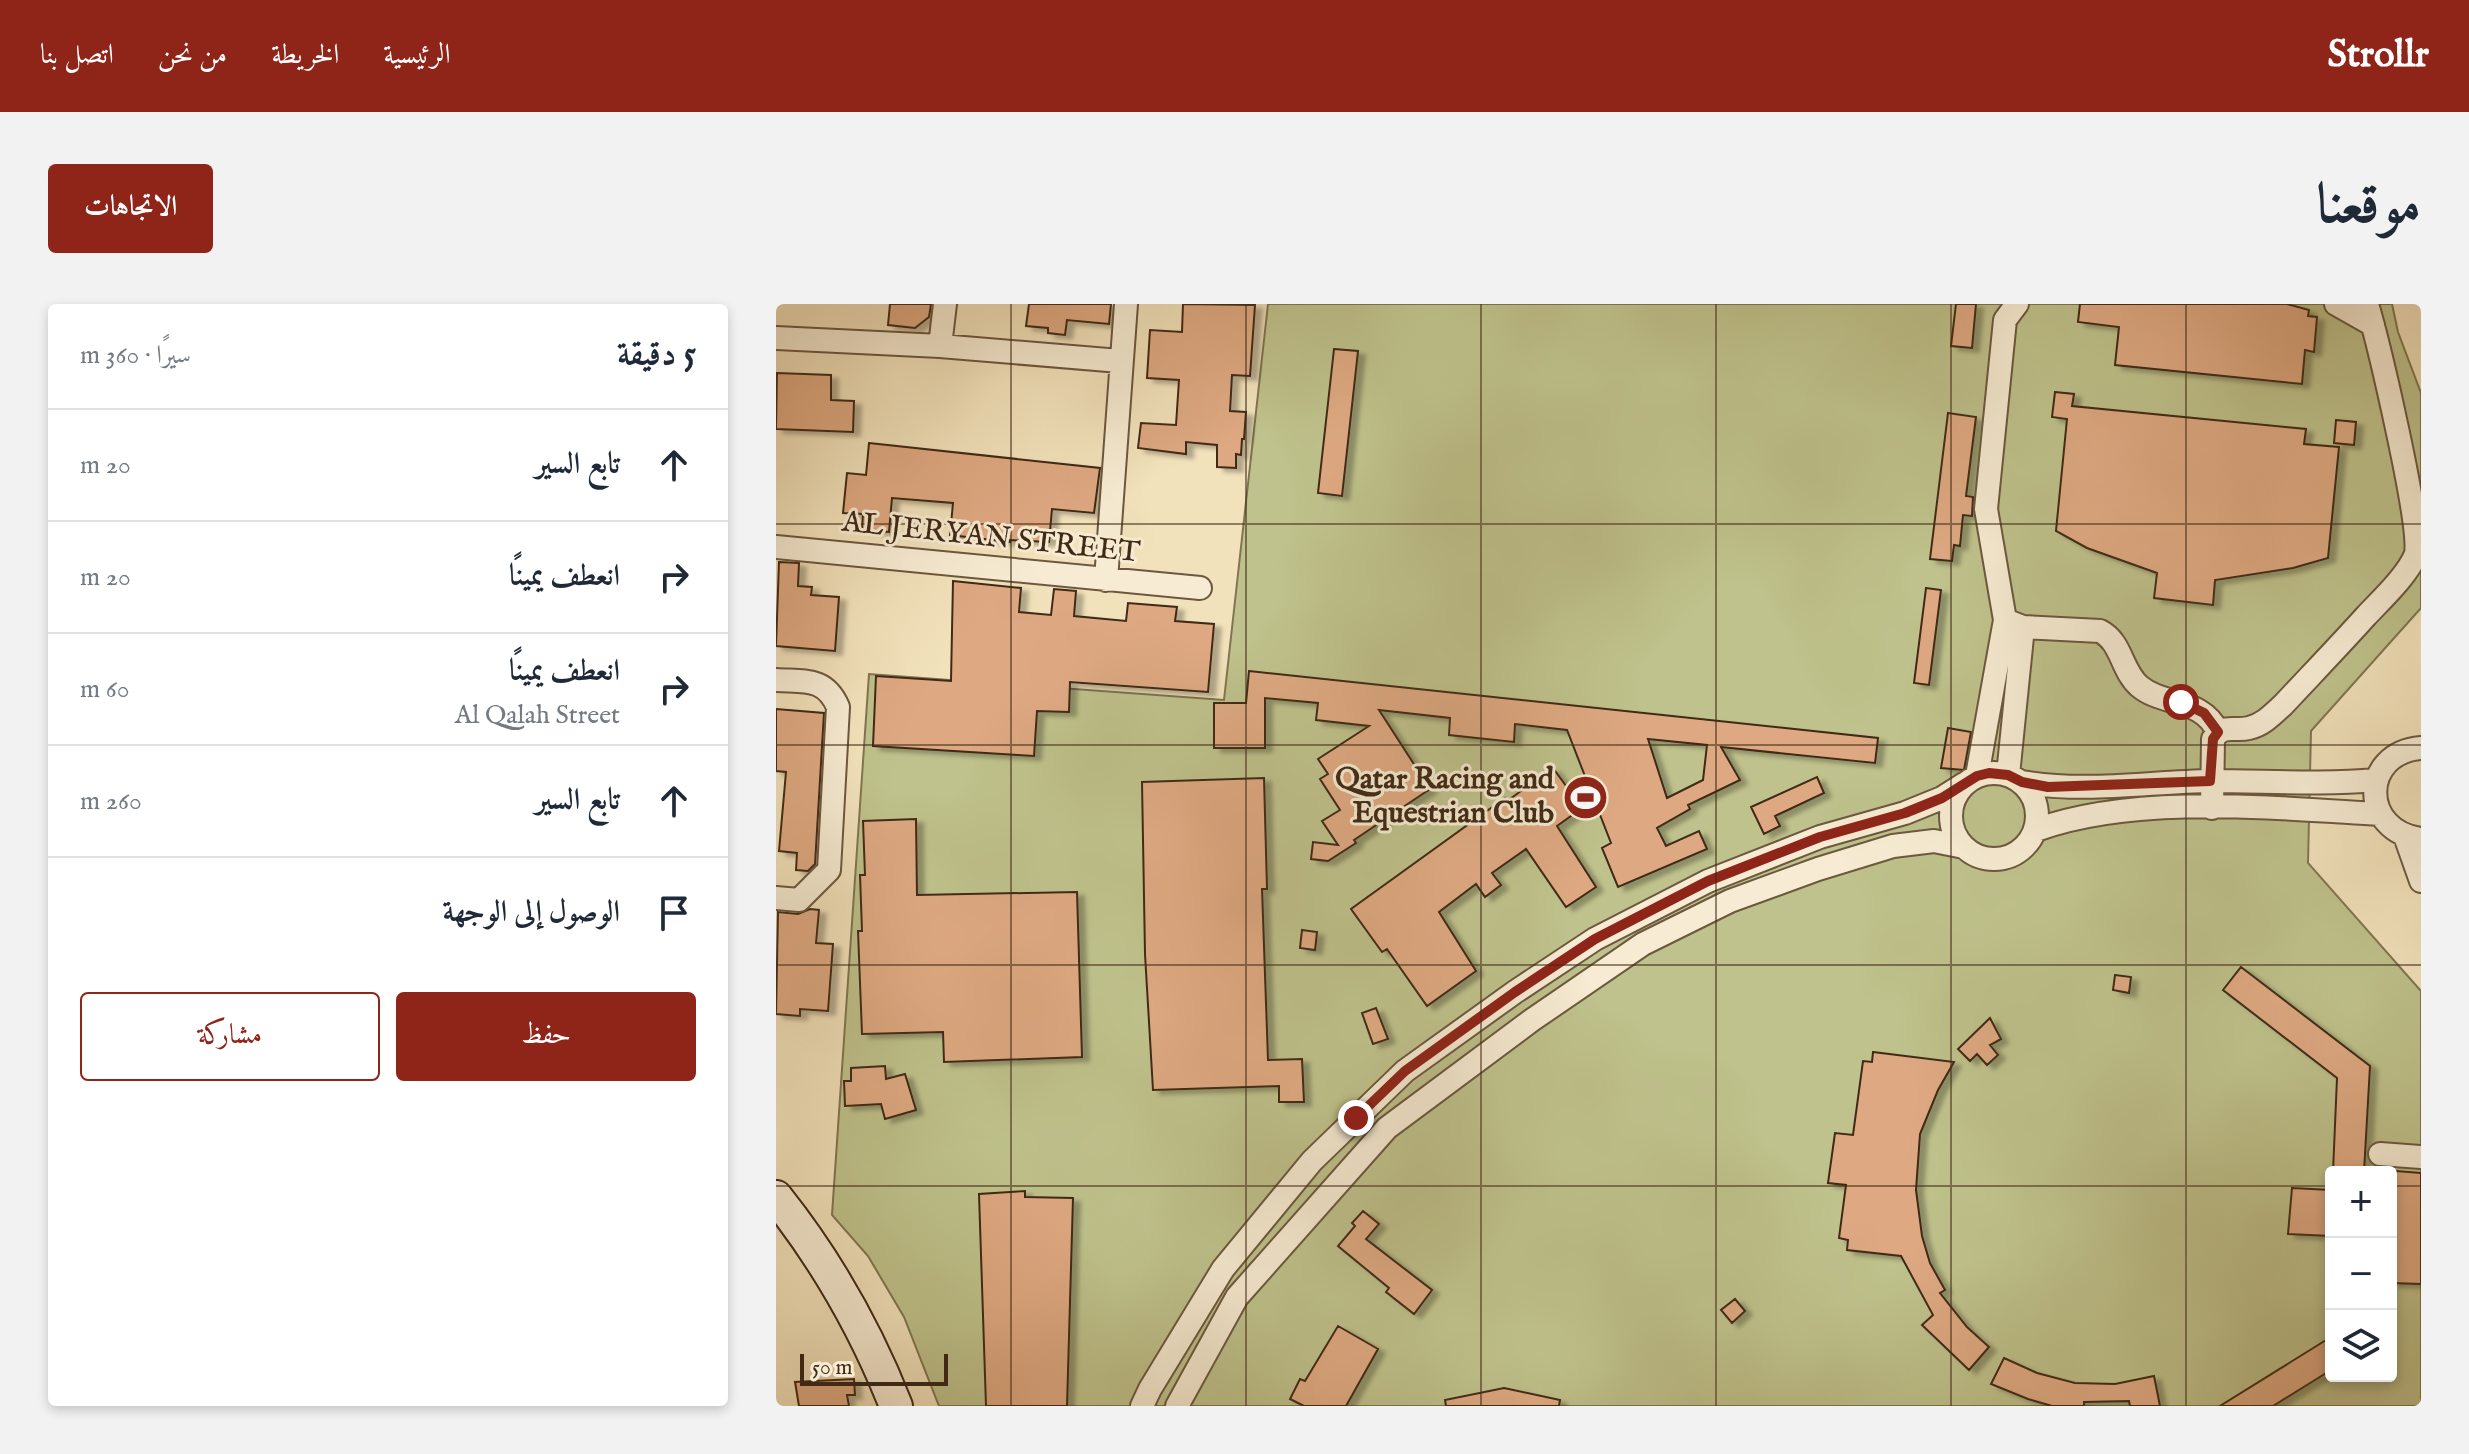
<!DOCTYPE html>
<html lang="ar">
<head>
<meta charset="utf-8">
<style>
	body { margin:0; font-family:"IM FELL English",Amiri,serif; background:#f2f2f3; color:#1f2937; direction:rtl }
	.controls { position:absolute; right:24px; bottom:24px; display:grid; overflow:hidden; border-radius:8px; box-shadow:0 4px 12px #0003 }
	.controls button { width:72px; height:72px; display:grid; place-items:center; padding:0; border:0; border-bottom:2px solid #e0e1e3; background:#fff; color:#1f2937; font:40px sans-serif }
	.scale { position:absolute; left:24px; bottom:20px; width:148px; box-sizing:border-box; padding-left:8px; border:4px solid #402a16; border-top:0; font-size:22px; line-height:28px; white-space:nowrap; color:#402a16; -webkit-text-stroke:6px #f7ecd3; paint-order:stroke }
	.stop { position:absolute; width:24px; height:24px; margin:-18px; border:6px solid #8f2418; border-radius:50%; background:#fff }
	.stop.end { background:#8f2418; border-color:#fff; box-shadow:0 2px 8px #0008 }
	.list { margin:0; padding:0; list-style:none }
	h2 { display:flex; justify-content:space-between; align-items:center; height:104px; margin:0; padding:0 32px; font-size:34px }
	h2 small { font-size:26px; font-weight:400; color:#747a83 }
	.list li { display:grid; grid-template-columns:52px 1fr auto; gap:24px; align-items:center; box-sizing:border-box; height:112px; padding:0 32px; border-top:2px solid #e0e1e3 }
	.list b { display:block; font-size:30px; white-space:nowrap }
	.list p { margin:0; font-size:26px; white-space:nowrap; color:#747a83 }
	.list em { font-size:26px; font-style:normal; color:#747a83 }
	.actions { display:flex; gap:16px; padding:24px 32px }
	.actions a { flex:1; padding:18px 0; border:2px solid #8f2418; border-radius:8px; text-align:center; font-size:28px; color:#8f2418 }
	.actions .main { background:#8f2418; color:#fff }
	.icon { flex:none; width:44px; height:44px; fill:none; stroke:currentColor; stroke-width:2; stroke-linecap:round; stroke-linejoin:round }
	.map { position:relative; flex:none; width:1645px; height:1102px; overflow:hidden; direction:ltr; border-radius:8px }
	header { display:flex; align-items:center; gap:48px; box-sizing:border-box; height:112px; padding:0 40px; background:#8f2418; color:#fff }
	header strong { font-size:38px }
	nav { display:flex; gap:44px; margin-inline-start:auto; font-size:28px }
	.intro { display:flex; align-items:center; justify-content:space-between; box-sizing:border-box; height:192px; padding:0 48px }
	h1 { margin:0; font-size:56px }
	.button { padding:20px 36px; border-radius:8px; background:#8f2418; color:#fff; font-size:28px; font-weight:700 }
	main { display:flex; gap:48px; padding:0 48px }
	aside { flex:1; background:#fff; border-radius:8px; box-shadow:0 4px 12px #0003 }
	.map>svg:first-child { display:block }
</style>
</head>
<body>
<header>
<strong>Strollr</strong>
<nav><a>الرئيسية</a><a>الخريطة</a><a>من نحن</a><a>اتصل بنا</a></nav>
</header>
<div class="intro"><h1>موقعنا</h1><a class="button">الاتجاهات</a></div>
<main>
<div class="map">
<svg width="1645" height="1102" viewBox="0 0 1645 1102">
	<defs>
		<filter id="shadow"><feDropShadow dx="7" dy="4" stdDeviation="2" flood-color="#0004"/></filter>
	</defs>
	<rect width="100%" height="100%" fill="#f2e2bb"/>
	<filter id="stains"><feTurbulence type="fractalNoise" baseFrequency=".0025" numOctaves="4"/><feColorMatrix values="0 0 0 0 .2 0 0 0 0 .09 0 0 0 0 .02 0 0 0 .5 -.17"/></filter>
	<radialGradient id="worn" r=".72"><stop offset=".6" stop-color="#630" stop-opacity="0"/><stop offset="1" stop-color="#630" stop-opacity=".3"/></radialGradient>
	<path fill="#bfc28c" stroke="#807651" stroke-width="2" fill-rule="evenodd" d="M 492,0 L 1616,0 L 1622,28 L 1645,89 L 1645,304 L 1535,427 L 1532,559 L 1645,687 L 1645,1102 L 163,1102 L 128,1013 L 92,952 L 56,911 L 93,370 L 448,396 ZM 1555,868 L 1615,868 L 1615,1072 L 1555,1072 Z"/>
	<path fill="#dea982" stroke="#402a16" stroke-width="2" fill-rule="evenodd" filter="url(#shadow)" d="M 114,0 L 155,0 L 153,13 L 139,24 L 112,21 Z
		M 253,0 L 335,0 L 333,20 L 291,16 L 289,31 L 272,29 L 272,24 L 250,22 Z
		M 407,0 L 479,1 L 474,72 L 456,71 L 454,107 L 470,108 L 468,135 L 466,135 L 465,151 L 460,150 L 460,164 L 441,163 L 441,141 L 410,138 L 410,150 L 362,144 L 365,119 L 400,121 L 403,76 L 371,74 L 374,26 L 406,28 Z
		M 1180,0 L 1200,0 L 1196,44 L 1175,42 Z
		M 1304,0 L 1511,0 L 1533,6 L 1532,12 L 1541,13 L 1538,48 L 1529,46 L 1526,80 L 1339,61 L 1343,23 L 1302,18 Z
		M 558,45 L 582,47 L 566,192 L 542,189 Z
		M 1,69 L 55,71 L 55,96 L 78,97 L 77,128 L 0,125 Z
		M 1279,88 L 1298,90 L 1296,102 L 1530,125 L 1528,140 L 1563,143 L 1552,254 L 1517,264 L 1439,276 L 1437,301 L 1378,294 L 1381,269 L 1311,244 L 1280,227 L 1291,115 L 1276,113 Z
		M 1172,109 L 1200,113 L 1190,192 L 1197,193 L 1196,212 L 1187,211 L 1184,242 L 1178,241 L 1176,257 L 1154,255 Z
		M 1560,116 L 1580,118 L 1578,141 L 1558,139 Z
		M 93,139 L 324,164 L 318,209 L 276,205 L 273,238 L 234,236 L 234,238 L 174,231 L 177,199 L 116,194 L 113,228 L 86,225 L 87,210 L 67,209 L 71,169 L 90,171 Z
		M 3,258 L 23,259 L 22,282 L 36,283 L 35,291 L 63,293 L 59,347 L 0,342 Z
		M 177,277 L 245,284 L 243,308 L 275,311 L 278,285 L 300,287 L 298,312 L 350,317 L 352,299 L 401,303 L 399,317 L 438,320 L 432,388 L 294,378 L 293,408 L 261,407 L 258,452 L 97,442 L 100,372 L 175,377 Z
		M 1150,284 L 1165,286 L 1153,381 L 1138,379 Z
		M 473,367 L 1102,434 L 1099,459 L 945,443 L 964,476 L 912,501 L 914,505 L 881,524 L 890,542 L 923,527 L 931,545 L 842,583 L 826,544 L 835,539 L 791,426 L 739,420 L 738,438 L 673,431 L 674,414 L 603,406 L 654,485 L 578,536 L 580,539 L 552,557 L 535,555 L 537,538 L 562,541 L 546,517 L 564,506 L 544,475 L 552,470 L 542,455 L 593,422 L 540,416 L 542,399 L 489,394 L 489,444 L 438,444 L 438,399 L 470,399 ZM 872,435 L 931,441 L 927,476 L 891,494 Z
		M 0,405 L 48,409 L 39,560 L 32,567 L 20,566 L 21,549 L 3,547 L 10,468 L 0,467 Z
		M 1172,424 L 1195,428 L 1188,466 L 1165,464 Z
		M 777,464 L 806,504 L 781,522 L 820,583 L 790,603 L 750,545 L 716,569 L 725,581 L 709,593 L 700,580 L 663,608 L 700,667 L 651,702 L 611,645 L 606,648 L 575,605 L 729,494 L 731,497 Z
		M 1041,473 L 1048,489 L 999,512 L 1004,522 L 988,530 L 975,503 Z
		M 488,474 L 491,585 L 486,585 L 492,756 L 526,755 L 528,798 L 503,798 L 503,782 L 377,786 L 369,650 L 366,478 Z
		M 140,515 L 141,591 L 301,588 L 306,753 L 168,758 L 167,728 L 86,730 L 82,627 L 86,627 L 84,571 L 89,571 L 87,517 Z
		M 34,605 L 43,606 L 40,639 L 57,640 L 52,707 L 24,705 L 24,712 L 0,710 L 2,608 L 22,610 Z
		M 526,626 L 541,628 L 539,646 L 524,644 Z
		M 1465,663 L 1594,762 L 1588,868 L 1557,868 L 1561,774 L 1447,686 Z
		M 1339,671 L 1355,673 L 1353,689 L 1337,686 Z
		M 600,704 L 612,735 L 597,740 L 586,709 Z
		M 1214,714 L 1225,735 L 1214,741 L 1222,751 L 1211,761 L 1201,750 L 1194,757 L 1182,745 Z
		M 1097,748 L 1178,758 L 1162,786 L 1144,830 L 1140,886 L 1146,932 L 1154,959 L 1169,986 L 1164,989 L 1191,1023 L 1213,1043 L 1193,1066 L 1146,1021 L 1157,1011 L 1125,952 L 1071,946 L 1072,936 L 1063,934 L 1070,881 L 1052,879 L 1059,829 L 1077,831 L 1087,757 L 1096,758 Z
		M 109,762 L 110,775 L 129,770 L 140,806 L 109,815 L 105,800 L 69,802 L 68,777 L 75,777 L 75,764 Z
		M 1620,867 L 1645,869 L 1645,980 L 1615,979 Z
		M 1516,884 L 1555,886 L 1555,932 L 1512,930 Z
		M 249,887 L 249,893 L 297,894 L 291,1102 L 210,1102 L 203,890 Z
		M 587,907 L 603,920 L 590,935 L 656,986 L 638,1010 L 610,988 L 613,984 L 562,942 L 579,922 L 576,919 Z
		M 959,995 L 969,1007 L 956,1019 L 945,1006 Z
		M 562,1022 L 602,1045 L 570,1102 L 528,1102 L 514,1095 L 524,1075 L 529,1077 Z
		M 1555,1033 L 1555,1066 L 1497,1102 L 1444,1102 Z
		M 1228,1054 L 1261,1069 L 1299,1079 L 1339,1080 L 1378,1072 L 1384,1102 L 1354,1102 L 1353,1097 L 1308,1098 L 1308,1102 L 1276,1102 L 1252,1095 L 1215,1080 Z
		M 78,1075 L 79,1091 L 71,1091 L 73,1102 L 23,1102 L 19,1078 Z
		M 728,1084 L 784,1096 L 783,1102 L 670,1102 L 669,1096 Z"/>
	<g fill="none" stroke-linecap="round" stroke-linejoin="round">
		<defs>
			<path id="street" d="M 1241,0 L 1229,16 L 1210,205 L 1229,316 L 1247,323 L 1324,327 C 1346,338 1345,366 1363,382 C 1388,403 1426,393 1442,428
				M 1560,0 L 1597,21
				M 0,34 L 164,42 L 344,57
				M 164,42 L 169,0
				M 0,243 L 424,284
				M 330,276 L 350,0
				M 0,376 C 29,378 49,373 62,403 L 53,566 L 23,596 L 0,594
				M 1645,444 C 1584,449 1584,527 1645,535
				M1175 512a43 43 0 1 1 86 0a43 43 0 1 1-86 0Z
				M 1232,471 L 1247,323
				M 1201,472 L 1229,316
				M 1246,478 C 1308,489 1372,478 1435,477 C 1490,477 1545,481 1600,476
				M 1436,504 L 1437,435 C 1447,419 1458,428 1473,424 C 1487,421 1497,410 1507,401 C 1535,371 1563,342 1590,312 C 1605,296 1632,271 1640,250 C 1645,218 1603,41 1591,0
				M 1260,526 C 1358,490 1499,504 1603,510
				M 1629,532 L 1645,577
				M 1604,850 L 1645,853
				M 366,1102 L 374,1085 L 447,965 L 536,857 L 629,767 L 739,688 L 819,635 L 932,577 L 1044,533 L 1129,509 L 1166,494 L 1188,480
				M 401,1102 L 461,993 L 611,824 L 756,716 L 867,640 L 954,597 L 1042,565 L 1117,542 L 1158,537 L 1188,543"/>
			<path id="secondary" d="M 0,893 C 51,957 90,1026 120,1102"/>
		</defs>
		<use href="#street" stroke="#6c583f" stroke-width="26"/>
		<use href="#secondary" stroke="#402a16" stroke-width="36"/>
		<use href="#street" stroke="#f7ecd3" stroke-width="22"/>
		<use href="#secondary" stroke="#f7ecd3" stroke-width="32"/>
	</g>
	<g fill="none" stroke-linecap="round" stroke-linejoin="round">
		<path stroke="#8f2418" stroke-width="10" d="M 580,814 L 629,767 L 739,688 L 819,635 L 932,577 L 1044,533 L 1129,509 L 1166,494 L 1201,472 L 1213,469 L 1232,471 L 1246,478 L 1272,483 L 1434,477 L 1437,435 L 1442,428 L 1428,409 L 1405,398"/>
	</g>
	<path fill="none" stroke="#402a16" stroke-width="2" stroke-opacity="0.55" d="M 235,0 L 235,1102M 470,0 L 470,1102M 705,0 L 705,1102M 940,0 L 940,1102M 1175,0 L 1175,1102M 1410,0 L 1410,1102M 0,220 L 1645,220M 0,441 L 1645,441M 0,661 L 1645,661M 0,882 L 1555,882M 1615,882 L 1645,882"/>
	<defs>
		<symbol id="stadium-disc" viewBox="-11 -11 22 22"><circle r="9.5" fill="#8f2418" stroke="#f7ecd3"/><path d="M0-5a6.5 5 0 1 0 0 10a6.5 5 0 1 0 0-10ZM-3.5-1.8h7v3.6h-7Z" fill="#fff"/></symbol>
	</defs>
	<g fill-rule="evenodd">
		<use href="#stadium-disc" x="784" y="468" width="51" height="51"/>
	</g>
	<g text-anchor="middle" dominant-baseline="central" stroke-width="6" stroke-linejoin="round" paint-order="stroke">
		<g font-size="30" fill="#402a16" stroke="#f7ecd3">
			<text transform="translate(215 234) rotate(6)">AL JERYAN STREET</text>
		</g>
		<g font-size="30" font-weight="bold" fill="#402a16" stroke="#f7ecd3" text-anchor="end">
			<text x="778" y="476">Qatar Racing and<tspan x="778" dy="34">Equestrian Club</tspan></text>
		</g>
	</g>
	<rect width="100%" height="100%" filter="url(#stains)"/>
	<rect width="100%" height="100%" fill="url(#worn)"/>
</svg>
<div class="controls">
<button>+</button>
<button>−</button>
<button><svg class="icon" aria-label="layers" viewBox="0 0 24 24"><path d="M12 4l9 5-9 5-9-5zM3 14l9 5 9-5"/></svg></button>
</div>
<div class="scale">50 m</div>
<div class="stop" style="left:1405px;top:398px"></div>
<div class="stop end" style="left:580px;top:814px"></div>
</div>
<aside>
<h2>5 دقيقة<small>سيرًا · 360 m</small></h2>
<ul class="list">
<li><svg class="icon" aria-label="ahead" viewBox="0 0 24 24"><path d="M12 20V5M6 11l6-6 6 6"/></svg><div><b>تابع السير</b></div><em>20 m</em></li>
<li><svg class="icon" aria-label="right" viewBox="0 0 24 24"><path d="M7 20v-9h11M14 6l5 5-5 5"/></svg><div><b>انعطف يمينًا</b></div><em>20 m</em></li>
<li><svg class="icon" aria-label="right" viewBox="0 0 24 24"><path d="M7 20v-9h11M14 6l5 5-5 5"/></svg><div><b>انعطف يمينًا</b><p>Al Qalah Street</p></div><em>60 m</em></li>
<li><svg class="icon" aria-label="ahead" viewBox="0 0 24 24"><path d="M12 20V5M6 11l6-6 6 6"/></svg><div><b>تابع السير</b></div><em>260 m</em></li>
<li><svg class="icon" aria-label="arrive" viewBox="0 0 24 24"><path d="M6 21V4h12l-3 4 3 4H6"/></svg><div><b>الوصول إلى الوجهة</b></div></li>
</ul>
<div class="actions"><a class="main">حفظ</a><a>مشاركة</a></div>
</aside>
</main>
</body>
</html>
